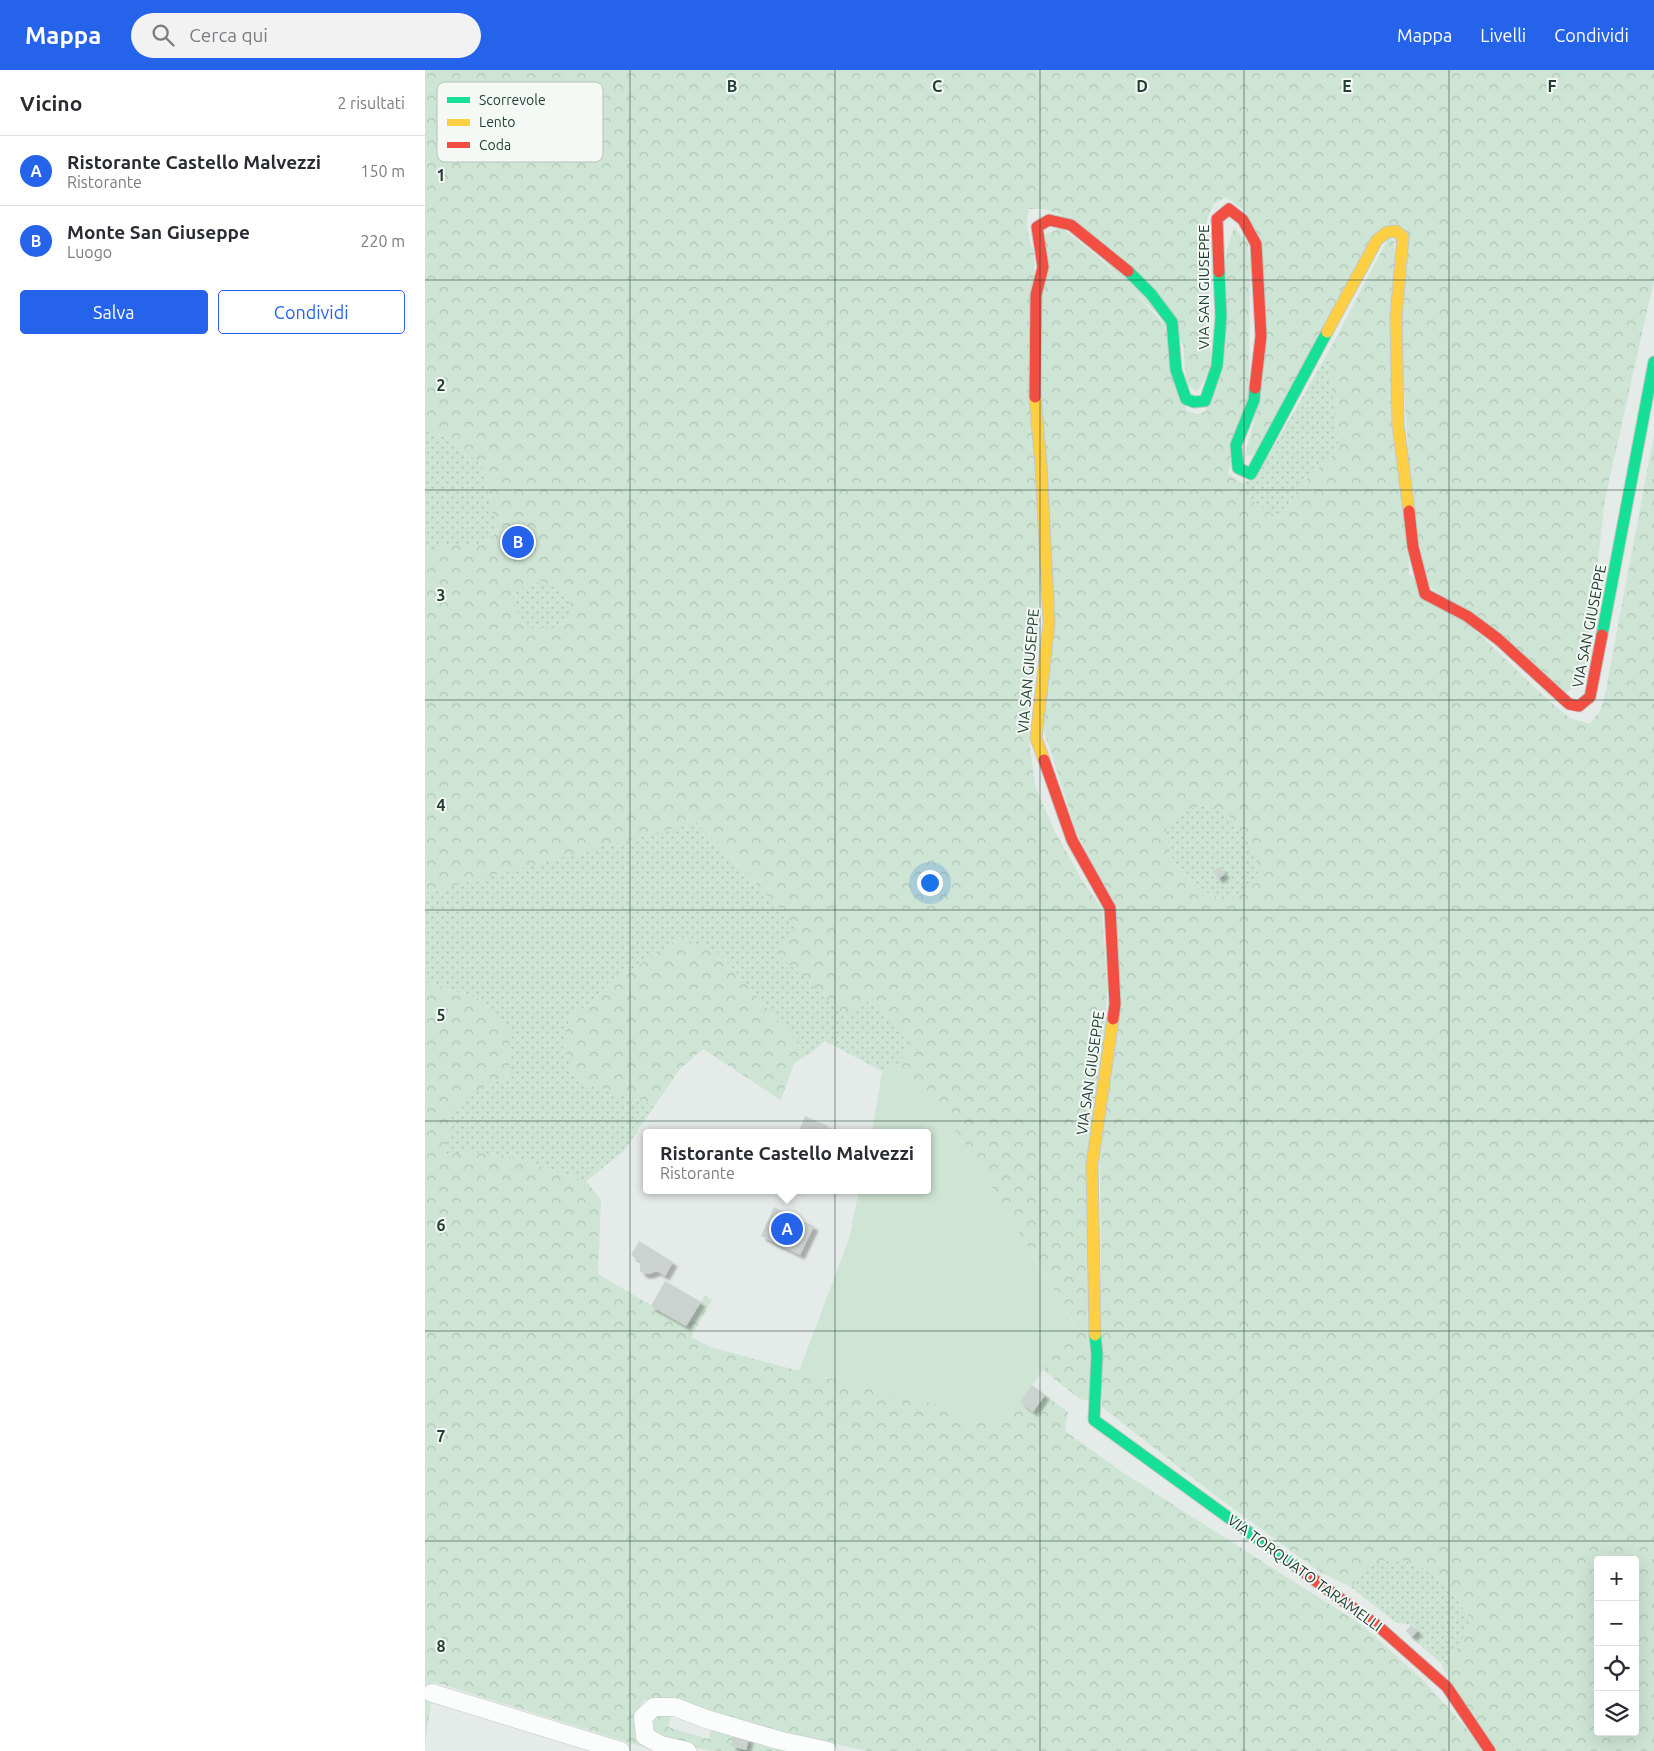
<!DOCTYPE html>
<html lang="it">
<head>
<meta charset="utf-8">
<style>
	body { margin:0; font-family:Ubuntu,sans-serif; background:#f2f2f3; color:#2b2b33 }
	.controls { position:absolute; right:15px; bottom:15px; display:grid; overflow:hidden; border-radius:5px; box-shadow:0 5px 20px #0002 }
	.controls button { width:45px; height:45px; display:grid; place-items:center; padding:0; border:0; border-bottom:1px solid #e1e1e2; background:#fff; color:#2b2b33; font:25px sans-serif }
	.you { position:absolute; left:504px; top:812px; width:18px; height:18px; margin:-12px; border:4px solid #fff; border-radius:50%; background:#1a73e8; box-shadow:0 0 0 8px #1a73e833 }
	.badge { display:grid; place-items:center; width:32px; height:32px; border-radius:50%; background:#2563eb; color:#fff; font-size:16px; font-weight:700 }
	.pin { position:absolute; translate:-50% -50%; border:2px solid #fff; box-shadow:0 1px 5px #0006 }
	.popup { position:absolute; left:218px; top:1059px; width:288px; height:65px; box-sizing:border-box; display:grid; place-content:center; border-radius:5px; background:#fff; filter:drop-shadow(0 1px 4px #0005); font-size:16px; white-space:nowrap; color:#7c7c81 }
	.popup b { font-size:19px; color:#2b2b33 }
	.popup::after { content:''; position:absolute; left:50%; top:100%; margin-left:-10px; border:10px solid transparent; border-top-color:#fff }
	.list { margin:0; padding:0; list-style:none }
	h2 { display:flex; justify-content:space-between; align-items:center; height:65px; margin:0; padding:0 20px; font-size:21px }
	h2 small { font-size:16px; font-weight:400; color:#7c7c81 }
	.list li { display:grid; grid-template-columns:32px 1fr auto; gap:15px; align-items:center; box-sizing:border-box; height:70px; padding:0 20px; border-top:1px solid #e1e1e2 }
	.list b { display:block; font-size:19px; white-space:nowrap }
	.list p { margin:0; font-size:16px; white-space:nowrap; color:#7c7c81 }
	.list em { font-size:16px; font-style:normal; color:#7c7c81 }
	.actions { display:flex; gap:10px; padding:15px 20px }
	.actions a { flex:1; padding:11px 0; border:1px solid #2563eb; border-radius:5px; text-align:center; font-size:18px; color:#2563eb }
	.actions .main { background:#2563eb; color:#fff }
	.icon { flex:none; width:28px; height:28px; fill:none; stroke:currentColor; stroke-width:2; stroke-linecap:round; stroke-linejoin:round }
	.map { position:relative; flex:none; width:1229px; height:1681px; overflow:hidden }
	header { display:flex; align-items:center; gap:30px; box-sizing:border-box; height:70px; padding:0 25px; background:#2563eb; color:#fff }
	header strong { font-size:24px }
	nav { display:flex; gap:28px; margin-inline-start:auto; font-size:18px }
	.search { width:350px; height:45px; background:#f2f2f3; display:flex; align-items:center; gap:12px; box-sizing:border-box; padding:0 18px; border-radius:28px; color:#7c7c81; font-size:19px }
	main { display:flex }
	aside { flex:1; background:#fff }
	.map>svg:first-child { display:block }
</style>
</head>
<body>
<header>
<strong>Mappa</strong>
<div class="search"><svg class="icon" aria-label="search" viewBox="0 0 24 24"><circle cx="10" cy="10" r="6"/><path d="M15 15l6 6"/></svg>Cerca qui</div>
<nav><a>Mappa</a><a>Livelli</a><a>Condividi</a></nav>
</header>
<main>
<aside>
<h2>Vicino<small>2 risultati</small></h2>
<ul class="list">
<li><span class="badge">A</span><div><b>Ristorante Castello Malvezzi</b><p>Ristorante</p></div><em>150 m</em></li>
<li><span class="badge">B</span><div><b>Monte San Giuseppe</b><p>Luogo</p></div><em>220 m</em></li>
</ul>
<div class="actions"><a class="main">Salva</a><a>Condividi</a></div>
</aside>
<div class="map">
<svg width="1229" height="1681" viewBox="0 0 1229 1681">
	<defs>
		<pattern id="grass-dots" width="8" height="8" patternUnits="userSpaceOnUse" patternTransform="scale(1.25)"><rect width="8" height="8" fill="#cee4d4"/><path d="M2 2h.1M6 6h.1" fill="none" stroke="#b1c5b7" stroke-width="1.8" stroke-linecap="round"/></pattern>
		<pattern id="forest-crowns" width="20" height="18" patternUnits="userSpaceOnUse" patternTransform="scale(1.25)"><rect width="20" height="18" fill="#cee4d4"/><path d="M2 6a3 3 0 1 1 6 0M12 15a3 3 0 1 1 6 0" fill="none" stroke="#b1c5b7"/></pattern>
		<filter id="shadow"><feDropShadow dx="4.5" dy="4.5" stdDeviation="1" flood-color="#0004"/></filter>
	</defs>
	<rect width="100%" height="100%" fill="#e5ebe8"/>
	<path fill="url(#grass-dots)" d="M 903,283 L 914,380 L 883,408 L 853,448 L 828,431 L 816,413 L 830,409 Z
		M 0,360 L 24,369 L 57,395 L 69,446 L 69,467 L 55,474 L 26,474 L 2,482 L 0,482 Z
		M 118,511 L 135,519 L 146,534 L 145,550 L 131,558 L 107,558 L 93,545 L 87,525 L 94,519 Z
		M 779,735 L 802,743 L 823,772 L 832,794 L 834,810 C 826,817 816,826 804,828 C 786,831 756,806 748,791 C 743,781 743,767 741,757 C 750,743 764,738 779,735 Z
		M 272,752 L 372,856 L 351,882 L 444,931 L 486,973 L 473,994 L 457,1001 L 400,971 L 383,985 L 294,883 L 221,891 L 184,912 L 166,933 L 145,947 L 151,1010 L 230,1035 L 199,1081 L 161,1111 L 82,1086 L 47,1082 L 20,1084 L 28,1037 L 60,1016 L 84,1005 L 54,929 L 0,912 L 0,823 Z
		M 971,1489 L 991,1494 L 1016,1508 L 1046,1549 L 1033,1578 L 1015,1593 L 987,1567 L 993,1561 L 987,1555 L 970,1552 L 926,1517 L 941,1494 Z"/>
	<path fill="url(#forest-crowns)" fill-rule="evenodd" d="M 0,0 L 1229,0 L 1229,210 L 1180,429 L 1159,613 L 1141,622 L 1003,515 L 987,441 L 968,155 L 831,385 L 820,386 L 836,324 L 820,141 L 801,127 L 789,134 L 782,149 L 786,298 L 772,322 L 761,314 L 758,274 L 636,145 L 620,139 L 603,139 C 601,155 602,167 609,181 L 616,499 L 604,667 L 610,716 L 630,762 L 657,810 L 677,839 L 682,918 L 664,1331 L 655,1329 L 618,1300 L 650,1255 L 547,1084 L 506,1030 L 473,994 L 485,973 L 444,931 L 419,945 L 351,882 L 371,856 L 273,752 L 0,823 L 0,482 L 2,482 L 26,474 L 55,474 L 69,467 L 69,446 L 57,395 L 24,369 L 0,360 ZM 118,511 L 135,519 L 146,534 L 144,550 L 131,558 L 108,558 L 93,545 L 87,525 L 94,519 Z
		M 809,157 L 825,176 L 824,323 L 803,403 L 816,413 L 828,431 L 853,448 L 883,408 L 914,380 L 903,283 L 964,167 L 974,176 L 984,504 L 1052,562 L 1123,630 L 1145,648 L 1165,654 L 1176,639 L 1181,619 L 1229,365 L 1229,1681 L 1072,1681 L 1028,1617 L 1016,1593 L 1033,1578 L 1046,1549 L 1016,1508 L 991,1494 L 971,1489 L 941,1494 L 926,1517 L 895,1502 L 787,1423 L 677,1337 L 675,1091 L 691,836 L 652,764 L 619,661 L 616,318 L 617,165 L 637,158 L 673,187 L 738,249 L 762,341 L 772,344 L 781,341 L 798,193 ZM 779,735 L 802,743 L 823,772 L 832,794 L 834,810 C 826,817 816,826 804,828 C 786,831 756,806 748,791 C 743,781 743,768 741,757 C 750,743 764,738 779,735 ZM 1173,1490 L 1210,1490 L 1210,1662 L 1173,1662 Z
		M 255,867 L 294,883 L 383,985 L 369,993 L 356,1030 L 278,979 L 255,999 L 230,1035 L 151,1010 L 137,975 L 145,947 L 166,933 L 184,912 L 221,891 Z
		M 0,912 L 54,929 L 85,963 L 84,1005 L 60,1016 L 28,1037 L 20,1084 L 47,1082 L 82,1086 L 161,1111 L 176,1130 L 173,1204 L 261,1256 L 280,1225 L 287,1230 L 266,1267 L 285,1277 L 374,1301 L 533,1339 L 541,1350 L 578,1355 L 607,1315 L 643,1342 L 640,1361 L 700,1404 L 937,1555 L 997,1609 L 1041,1658 L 1057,1681 L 442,1681 L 321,1654 L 234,1629 L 219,1630 L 210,1645 L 211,1666 L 221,1678 L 9,1612 L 0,1674 Z
		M 232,1645 L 246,1645 L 243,1657 L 283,1669 L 287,1657 L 378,1681 L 289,1681 L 258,1676 L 229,1665 L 225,1657 Z"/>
	<path fill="#cee4d4" d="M 473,994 L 506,1030 L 547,1084 L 650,1256 L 578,1355 L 541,1350 L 533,1339 L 374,1301 L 424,1169 L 434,1120 L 502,1120 L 502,1063 L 447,1063 L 457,1001 Z"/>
	<path fill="#ccd2cf" filter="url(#shadow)" d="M 795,797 L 800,804 L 793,809 L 788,801 Z
		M 380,1046 L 403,1056 L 400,1063 L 373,1063 Z
		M 349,1137 L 389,1156 L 375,1185 L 336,1166 Z
		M 214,1171 L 248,1192 L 240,1206 L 232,1201 L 224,1204 L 219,1204 L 215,1201 L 215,1191 L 206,1185 Z
		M 240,1211 L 276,1232 L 261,1256 L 226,1236 Z
		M 607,1315 L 620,1325 L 608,1342 L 595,1332 Z
		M 986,1555 L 993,1561 L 987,1567 L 981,1561 Z
		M 309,1664 L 324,1668 L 321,1680 L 306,1676 Z"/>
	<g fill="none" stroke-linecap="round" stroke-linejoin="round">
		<defs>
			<path id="street" d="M 7,1623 L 196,1681
				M 262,1681 L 236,1675 L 220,1666 L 218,1647 L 229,1637 L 250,1637 L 281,1649 L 353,1670 L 403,1681"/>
			<path id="fast" d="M 703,201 L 726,224 L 747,252 L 751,300 L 761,329 L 769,332 L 780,331 L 792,296 L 796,247 L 794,202
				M 830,318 L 829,330 L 811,375 L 813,398 L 826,404 L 902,262
				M 1177,565 L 1229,292
				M 670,1265 L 672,1284 L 669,1350 L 873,1498"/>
			<path id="slow" d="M 902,262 L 952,170 L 962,162 L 971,161 L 978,167 L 971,247 L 973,354 L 984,441
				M 610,327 L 616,395 L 624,553 L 611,668 L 619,690
				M 670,1265 L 667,1095 L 688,949"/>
			<path id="jam" d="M 794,202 L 792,149 L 804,139 L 818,150 L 831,174 L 836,266 L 830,318
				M 610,327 L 611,225 L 618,197 L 612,157 L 624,150 L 646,155 L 703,201
				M 984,441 L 988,477 L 1000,524 L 1042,546 L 1073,569 L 1144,634 L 1154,636 L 1165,627 L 1177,565
				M 619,690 L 647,770 L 685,838 L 690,934 L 688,949
				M 873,1498 L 953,1556 L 1022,1617 L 1065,1681"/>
		</defs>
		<use href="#street" stroke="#c2c8c5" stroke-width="19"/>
		<use href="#fast" stroke="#c1c8c5" stroke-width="13"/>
		<use href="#slow" stroke="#c1c8c5" stroke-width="13"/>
		<use href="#jam" stroke="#c1c8c5" stroke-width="13"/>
		<use href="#street" stroke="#fbfcfc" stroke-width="18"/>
		<use href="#fast" stroke="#16e098" stroke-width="11"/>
		<use href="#slow" stroke="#ffcf43" stroke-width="11"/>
		<use href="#jam" stroke="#f24e42" stroke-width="11"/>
	</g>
	<path fill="none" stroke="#233f36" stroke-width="1" stroke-opacity="0.55" d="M 205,0 L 205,1681M 410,0 L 410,1681M 615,0 L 615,1681M 819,0 L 819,1681M 1024,0 L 1024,1681M 0,210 L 1229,210M 0,420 L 1229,420M 0,630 L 1229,630M 0,840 L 1229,840M 0,1051 L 1229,1051M 0,1261 L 1229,1261M 0,1471 L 1229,1471"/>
	<g text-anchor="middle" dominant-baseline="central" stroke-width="4" stroke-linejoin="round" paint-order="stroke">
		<g font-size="15" fill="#233f36" stroke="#f4f9f6">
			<text transform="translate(778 217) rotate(-90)">VIA SAN GIUSEPPE</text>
			<text transform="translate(1164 556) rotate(-79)">VIA SAN GIUSEPPE</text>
			<text transform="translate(603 601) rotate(-85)">VIA SAN GIUSEPPE</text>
			<text transform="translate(665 1003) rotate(-82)">VIA SAN GIUSEPPE</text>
			<text transform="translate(880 1503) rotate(36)">VIA TORQUATO TARAMELLI</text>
		</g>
	</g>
	<rect x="12" y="12" width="166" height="80" rx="8" fill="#f4f9f6" stroke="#b5c1bc" stroke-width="1"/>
	<rect x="22" y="27" width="23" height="6" fill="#16e098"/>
	<rect x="22" y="49" width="23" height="7" fill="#ffcf43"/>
	<rect x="22" y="72" width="23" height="6" fill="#f24e42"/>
	<g font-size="14" fill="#233f36">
		<text x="54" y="35">Scorrevole</text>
		<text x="54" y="57">Lento</text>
		<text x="54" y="80">Coda</text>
	</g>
	<g font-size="16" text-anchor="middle" font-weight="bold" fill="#233f36" stroke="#f4f9f6" stroke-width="4" stroke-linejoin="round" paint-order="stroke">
		<text x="307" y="22">B</text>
		<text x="512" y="22">C</text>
		<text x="717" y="22">D</text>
		<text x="922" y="22">E</text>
		<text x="1127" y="22">F</text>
		<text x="16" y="111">1</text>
		<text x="16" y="321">2</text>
		<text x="16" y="531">3</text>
		<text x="16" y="741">4</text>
		<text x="16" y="951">5</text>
		<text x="16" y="1161">6</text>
		<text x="16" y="1372">7</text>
		<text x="16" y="1582">8</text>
	</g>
</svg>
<div class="controls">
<button>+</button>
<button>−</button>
<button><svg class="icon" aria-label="locate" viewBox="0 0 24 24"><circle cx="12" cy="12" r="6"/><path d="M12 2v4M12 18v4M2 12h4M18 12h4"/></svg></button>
<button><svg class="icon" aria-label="layers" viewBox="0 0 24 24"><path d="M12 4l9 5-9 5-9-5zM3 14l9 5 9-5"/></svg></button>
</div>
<div class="you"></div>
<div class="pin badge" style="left:362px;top:1159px">A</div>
<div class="popup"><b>Ristorante Castello Malvezzi</b>Ristorante</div>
<div class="pin badge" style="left:93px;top:472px">B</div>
</div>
</main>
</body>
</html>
